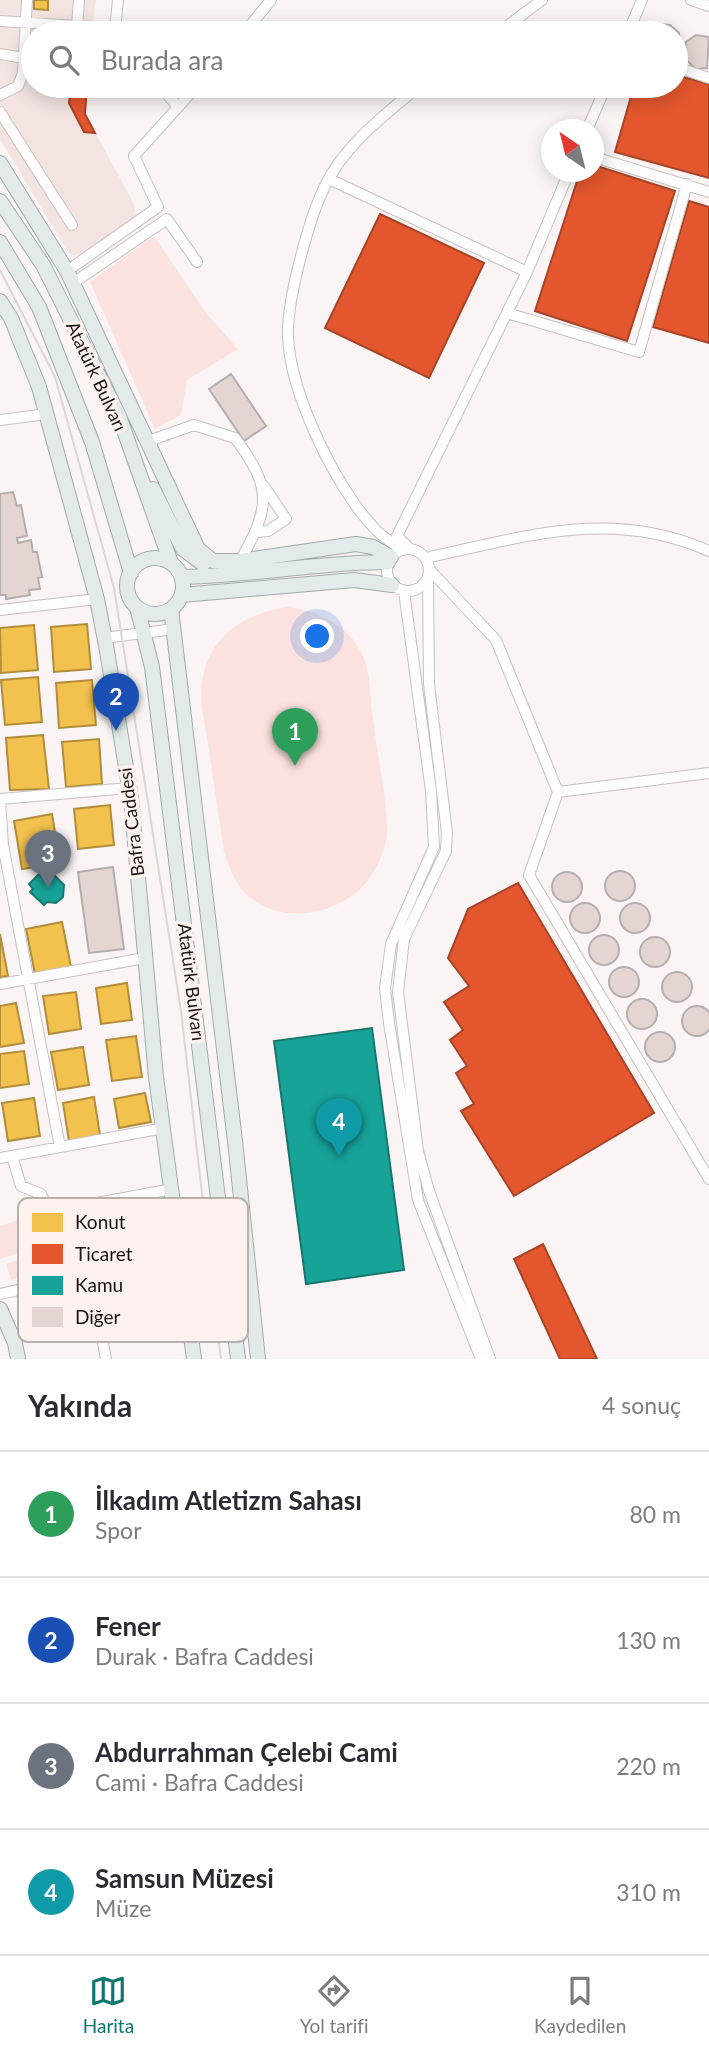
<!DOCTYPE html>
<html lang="tr">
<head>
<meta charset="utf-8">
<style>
	body { margin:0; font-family:Lato,sans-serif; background:#f2f2f3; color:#2b2b33 }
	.compass { position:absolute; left:541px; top:119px; width:63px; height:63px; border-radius:50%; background:#fff; box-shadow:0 4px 18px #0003; rotate:325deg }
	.you { position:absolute; left:318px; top:637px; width:24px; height:24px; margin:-18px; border:5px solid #fff; border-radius:50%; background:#1a73e8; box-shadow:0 0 0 10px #1a73e833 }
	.badge { display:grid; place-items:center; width:46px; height:46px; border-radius:50%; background:#0f766e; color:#fff; font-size:23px; font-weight:700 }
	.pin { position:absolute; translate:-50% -58px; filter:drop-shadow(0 2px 4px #0008) }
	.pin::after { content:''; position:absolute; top:37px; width:24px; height:21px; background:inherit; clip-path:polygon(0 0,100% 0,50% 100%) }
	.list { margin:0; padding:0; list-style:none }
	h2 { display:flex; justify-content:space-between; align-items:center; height:91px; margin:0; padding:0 28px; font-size:30px }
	h2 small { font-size:23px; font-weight:400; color:#7c7c81 }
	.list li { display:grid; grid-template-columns:46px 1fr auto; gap:21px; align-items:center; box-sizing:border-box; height:126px; padding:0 28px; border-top:2px solid #e1e1e2 }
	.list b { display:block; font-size:26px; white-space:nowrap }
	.list p { margin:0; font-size:23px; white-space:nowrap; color:#7c7c81 }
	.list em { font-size:23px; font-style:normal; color:#7c7c81 }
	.icon { flex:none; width:38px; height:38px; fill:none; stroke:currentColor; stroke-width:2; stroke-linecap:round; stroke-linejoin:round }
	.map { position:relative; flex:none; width:709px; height:1359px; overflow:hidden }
	.search { position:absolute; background:#fff; box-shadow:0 4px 18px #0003; left:21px; right:21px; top:21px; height:77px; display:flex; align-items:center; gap:18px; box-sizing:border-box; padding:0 24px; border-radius:38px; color:#7c7c81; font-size:26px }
	.sheet { height:595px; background:#fff }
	nav { display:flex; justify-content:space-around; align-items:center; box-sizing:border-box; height:98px; border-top:2px solid #e1e1e2; background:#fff; font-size:19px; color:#7c7c81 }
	nav a { display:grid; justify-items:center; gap:4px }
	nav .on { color:#0f766e }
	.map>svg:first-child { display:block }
</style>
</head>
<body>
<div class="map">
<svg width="709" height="1359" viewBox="0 0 709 1359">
	<rect width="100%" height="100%" fill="#faf4f4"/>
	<path fill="#f3e4e2" d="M 0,0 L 96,0 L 91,33 L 33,33 L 33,86 L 87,86 L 85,114 L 133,202 L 137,217 L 79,256 L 69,254 L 0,139 Z"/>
	<path fill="#fce2de" d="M 154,236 L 206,313 L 238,349 L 187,380 L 181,415 L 155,429 L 90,282 Z
		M 287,607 C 320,611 353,627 365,661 C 371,678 370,701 373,719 C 377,754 388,802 387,836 C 386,845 381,858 377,866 C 355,912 285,931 246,894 C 234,883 229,866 224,852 C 219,818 214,785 209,751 C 207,733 201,712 201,693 C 204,640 238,615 287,607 Z
		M 48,1210 L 58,1241 L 0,1259 L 0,1226 Z
		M 43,1253 L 48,1268 L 11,1280 L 6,1264 Z"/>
	<path fill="#f2c14e" stroke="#b18d3c" stroke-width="2" d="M 34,0 L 48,0 L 48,10 L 34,9 Z
		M 87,624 L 91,669 L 54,672 L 51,627 Z
		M 34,625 L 38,670 L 1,673 L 0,628 Z
		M 38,677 L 42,722 L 5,725 L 1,680 Z
		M 92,680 L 96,725 L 59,728 L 56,683 Z
		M 43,735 L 49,789 L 10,790 L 6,738 Z
		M 99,739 L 102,784 L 66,787 L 62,742 Z
		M 110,805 L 114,845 L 78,849 L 74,809 Z
		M 52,814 L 60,863 L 22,869 L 14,821 Z
		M 62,922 L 71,967 L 35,974 L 26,929 Z
		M 0,934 L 8,976 L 0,977 Z
		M 127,983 L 132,1020 L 101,1024 L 96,988 Z
		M 76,992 L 81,1029 L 49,1034 L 43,996 Z
		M 16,1003 L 24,1043 L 0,1047 L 0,1006 Z
		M 136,1036 L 142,1077 L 112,1081 L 106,1040 Z
		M 83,1047 L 89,1085 L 58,1090 L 51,1052 Z
		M 24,1051 L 29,1084 L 0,1088 L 0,1054 Z
		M 145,1093 L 151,1122 L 119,1128 L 114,1099 Z
		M 94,1097 L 100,1135 L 69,1141 L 63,1103 Z
		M 34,1098 L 40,1136 L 8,1141 L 2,1103 Z"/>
	<path fill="#e4572e" stroke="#a74326" stroke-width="2" d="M 676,75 L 709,84 L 709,178 L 615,152 L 634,86 L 676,86 Z
		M 71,86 L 87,86 L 85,114 L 95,133 L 84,132 L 69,103 Z
		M 594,165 L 675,191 L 627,341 L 535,311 L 580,172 L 594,172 Z
		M 689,201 L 709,207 L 709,343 L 653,327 Z
		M 380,214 L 484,263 L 429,378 L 325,328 Z
		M 518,883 L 654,1113 L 514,1196 L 461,1111 L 474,1104 L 456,1073 L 467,1066 L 450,1040 L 463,1030 L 444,1002 L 469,986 L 448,958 L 468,909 Z
		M 543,1244 L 597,1359 L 560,1359 L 514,1259 Z"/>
	<path fill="#17a398" stroke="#187870" stroke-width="2" d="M 42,871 L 46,875 L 50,871 L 64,885 L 63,897 L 56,903 L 47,902 L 44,905 L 30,892 L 33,889 L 29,884 Z
		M 372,1028 L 404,1270 L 306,1284 L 274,1041 Z"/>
	<path fill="#e4d5d2" stroke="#b4aeae" stroke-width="2" d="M 658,24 L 670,25 L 679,33 L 680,45 L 676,53 L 676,33 L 647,33 Z
		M 696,35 L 709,37 L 707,68 L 696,69 L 684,58 L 686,42 Z
		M 231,374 L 266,426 L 244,441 L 209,389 Z
		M 13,492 L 17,506 L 21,505 L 27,536 L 17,538 L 18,543 L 31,540 L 33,552 L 37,552 L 42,577 L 38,578 L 40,589 L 29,590 L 30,595 L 6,599 L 6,595 L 0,595 L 0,494 Z
		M 113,867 L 124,949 L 89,953 L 78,872 Z
		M605 886a15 15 0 1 1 30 0a15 15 0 1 1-30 0Z
		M552 887a15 15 0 1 1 30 0a15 15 0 1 1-30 0Z
		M620 918a15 15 0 1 1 30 0a15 15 0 1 1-30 0Z
		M570 918a15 15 0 1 1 30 0a15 15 0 1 1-30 0Z
		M589 950a15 15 0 1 1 30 0a15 15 0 1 1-30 0Z
		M640 952a15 15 0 1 1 30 0a15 15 0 1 1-30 0Z
		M609 982a15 15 0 1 1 30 0a15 15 0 1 1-30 0Z
		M662 987a15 15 0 1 1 30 0a15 15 0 1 1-30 0Z
		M627 1014a15 15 0 1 1 30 0a15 15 0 1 1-30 0Z
		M682 1021a15 15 0 1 1 30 0a15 15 0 1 1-30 0Z
		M645 1047a15 15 0 1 1 30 0a15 15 0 1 1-30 0Z"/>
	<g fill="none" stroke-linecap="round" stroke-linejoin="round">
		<defs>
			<path id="minor" d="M 691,0 L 709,6
				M 0,21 L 77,26 L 79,0
				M 118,33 L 115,30 L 118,0
				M 244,33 L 271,0
				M 498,33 L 542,0
				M 628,33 L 642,0
				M 0,54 L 24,58
				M 676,67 L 709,78
				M 160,86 L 178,107
				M 0,95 L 18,86 L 23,73 L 27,0
				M 0,112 L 72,225
				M 587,130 L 606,86
				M 594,157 L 709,192
				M 329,179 L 527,272
				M 67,271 L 158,207 L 134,156 L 197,86
				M 73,283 L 167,219 L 197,262
				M 507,313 L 639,352 L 687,184
				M 0,420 L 47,414
				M 151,446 L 154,439 L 194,425 L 235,438 C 273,488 270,508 240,561
				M 257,532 L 268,531 L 286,519 L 264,486
				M 408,547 L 397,536 L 527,272 L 569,172
				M387 570a21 21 0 1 1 42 0a21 21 0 1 1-42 0Z
				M 403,550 C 394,544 384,538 377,531 C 337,491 289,392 288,335 C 287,300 309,218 325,186 C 345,144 385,115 419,86
				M 427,562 L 430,557 C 528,536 612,508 709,551
				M 429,569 L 496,640 L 558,792 L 529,875 L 709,1179
				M 428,575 L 429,684 L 447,833 L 446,851 L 404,939 L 398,992 L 418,1151 L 429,1191 L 490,1359
				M 404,591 L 431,791 L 434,847 L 391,944 L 385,988 L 389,1023 L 418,1200 L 481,1359
				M 0,610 L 97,599
				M 104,638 L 174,629
				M 558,792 L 709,773
				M 0,799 L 129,788
				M 0,801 L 3,845 L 60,1147
				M 0,984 L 145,958
				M 12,1156 L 21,1186 L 41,1194 L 49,1212 L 172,1189
				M 0,1158 L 164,1128
				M 90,1274 L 106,1359
				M 0,1294 L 181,1254"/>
			<path id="major" d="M 0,163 L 67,271 L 198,549 L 213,561 L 240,561 L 356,544 L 373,547 L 391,557
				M 0,201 L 43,265 L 119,416 L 171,563
				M 0,242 L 39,307 L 92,442 L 131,573
				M 0,301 L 11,318 L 39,387 L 97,599 L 107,651 L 131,798 L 156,1077 L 194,1359
				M 153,489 L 183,549 L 203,564
				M127 586a28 28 0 1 1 56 0a28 28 0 1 1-56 0Z
				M 182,577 C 251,576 319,562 388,562
				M 182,595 L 354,580 L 392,585
				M 137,607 L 152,667 L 238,1359
				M 171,609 L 235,1141 L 258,1359
				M 0,1309 L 15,1343 L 18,1359"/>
		</defs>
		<use href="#minor" stroke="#c7c1c0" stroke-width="12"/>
		<use href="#major" stroke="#a0acaa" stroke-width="16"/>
		<use href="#minor" stroke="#fefdfd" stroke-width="10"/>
		<use href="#major" stroke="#e2ebea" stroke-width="14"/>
		<path stroke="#d9d7d7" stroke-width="2" d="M 0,270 L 55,377 L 114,588 L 181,1011 L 221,1359"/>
	</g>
	<g text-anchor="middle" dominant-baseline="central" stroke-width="7" stroke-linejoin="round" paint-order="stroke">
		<g font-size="18" fill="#191312" stroke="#fef2f0">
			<text transform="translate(97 376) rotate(65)">Atatürk Bulvarı</text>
			<text transform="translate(131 822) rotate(-97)">Bafra Caddesi</text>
			<text transform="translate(192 982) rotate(83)">Atatürk Bulvarı</text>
		</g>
	</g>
	<rect x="18" y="1198" width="230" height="144" rx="10" fill="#fef2f0" stroke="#b9afad" stroke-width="2"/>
	<rect x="32" y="1213" width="31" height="19" fill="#f2c14e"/>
	<rect x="32" y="1244" width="31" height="20" fill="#e4572e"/>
	<rect x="32" y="1276" width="31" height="19" fill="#17a398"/>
	<rect x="32" y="1307" width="31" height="20" fill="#e4d5d2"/>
	<g font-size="19" fill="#191312">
		<text x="75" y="1229">Konut</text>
		<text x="75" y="1261">Ticaret</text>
		<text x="75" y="1292">Kamu</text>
		<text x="75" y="1324">Diğer</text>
	</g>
</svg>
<svg class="compass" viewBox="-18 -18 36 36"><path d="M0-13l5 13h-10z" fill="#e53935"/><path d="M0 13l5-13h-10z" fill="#7c7c81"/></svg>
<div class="you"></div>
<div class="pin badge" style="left:295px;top:766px;background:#2e9e5b">1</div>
<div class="pin badge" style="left:116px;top:731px;background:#1a4fb4">2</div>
<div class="pin badge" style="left:48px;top:888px;background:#6b7280">3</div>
<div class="pin badge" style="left:339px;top:1156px;background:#0f9aa8">4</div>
<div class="search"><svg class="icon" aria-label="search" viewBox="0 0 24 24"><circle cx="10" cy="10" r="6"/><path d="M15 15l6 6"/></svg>Burada ara</div>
</div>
<section class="sheet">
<h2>Yakında<small>4 sonuç</small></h2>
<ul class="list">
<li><span class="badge" style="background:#2e9e5b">1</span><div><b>İlkadım Atletizm Sahası</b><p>Spor</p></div><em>80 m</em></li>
<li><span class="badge" style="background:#1a4fb4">2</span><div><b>Fener</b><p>Durak · Bafra Caddesi</p></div><em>130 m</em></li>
<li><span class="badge" style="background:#6b7280">3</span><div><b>Abdurrahman Çelebi Cami</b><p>Cami · Bafra Caddesi</p></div><em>220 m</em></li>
<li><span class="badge" style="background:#0f9aa8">4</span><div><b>Samsun Müzesi</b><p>Müze</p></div><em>310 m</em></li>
</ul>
</section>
<nav>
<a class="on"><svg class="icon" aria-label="map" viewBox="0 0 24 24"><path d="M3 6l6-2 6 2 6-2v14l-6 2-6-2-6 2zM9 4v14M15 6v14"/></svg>Harita</a>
<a><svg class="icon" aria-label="directions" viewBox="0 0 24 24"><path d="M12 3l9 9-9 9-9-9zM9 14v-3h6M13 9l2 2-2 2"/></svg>Yol tarifi</a>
<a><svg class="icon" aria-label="saved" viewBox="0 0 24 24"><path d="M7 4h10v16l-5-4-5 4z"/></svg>Kaydedilen</a>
</nav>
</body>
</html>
